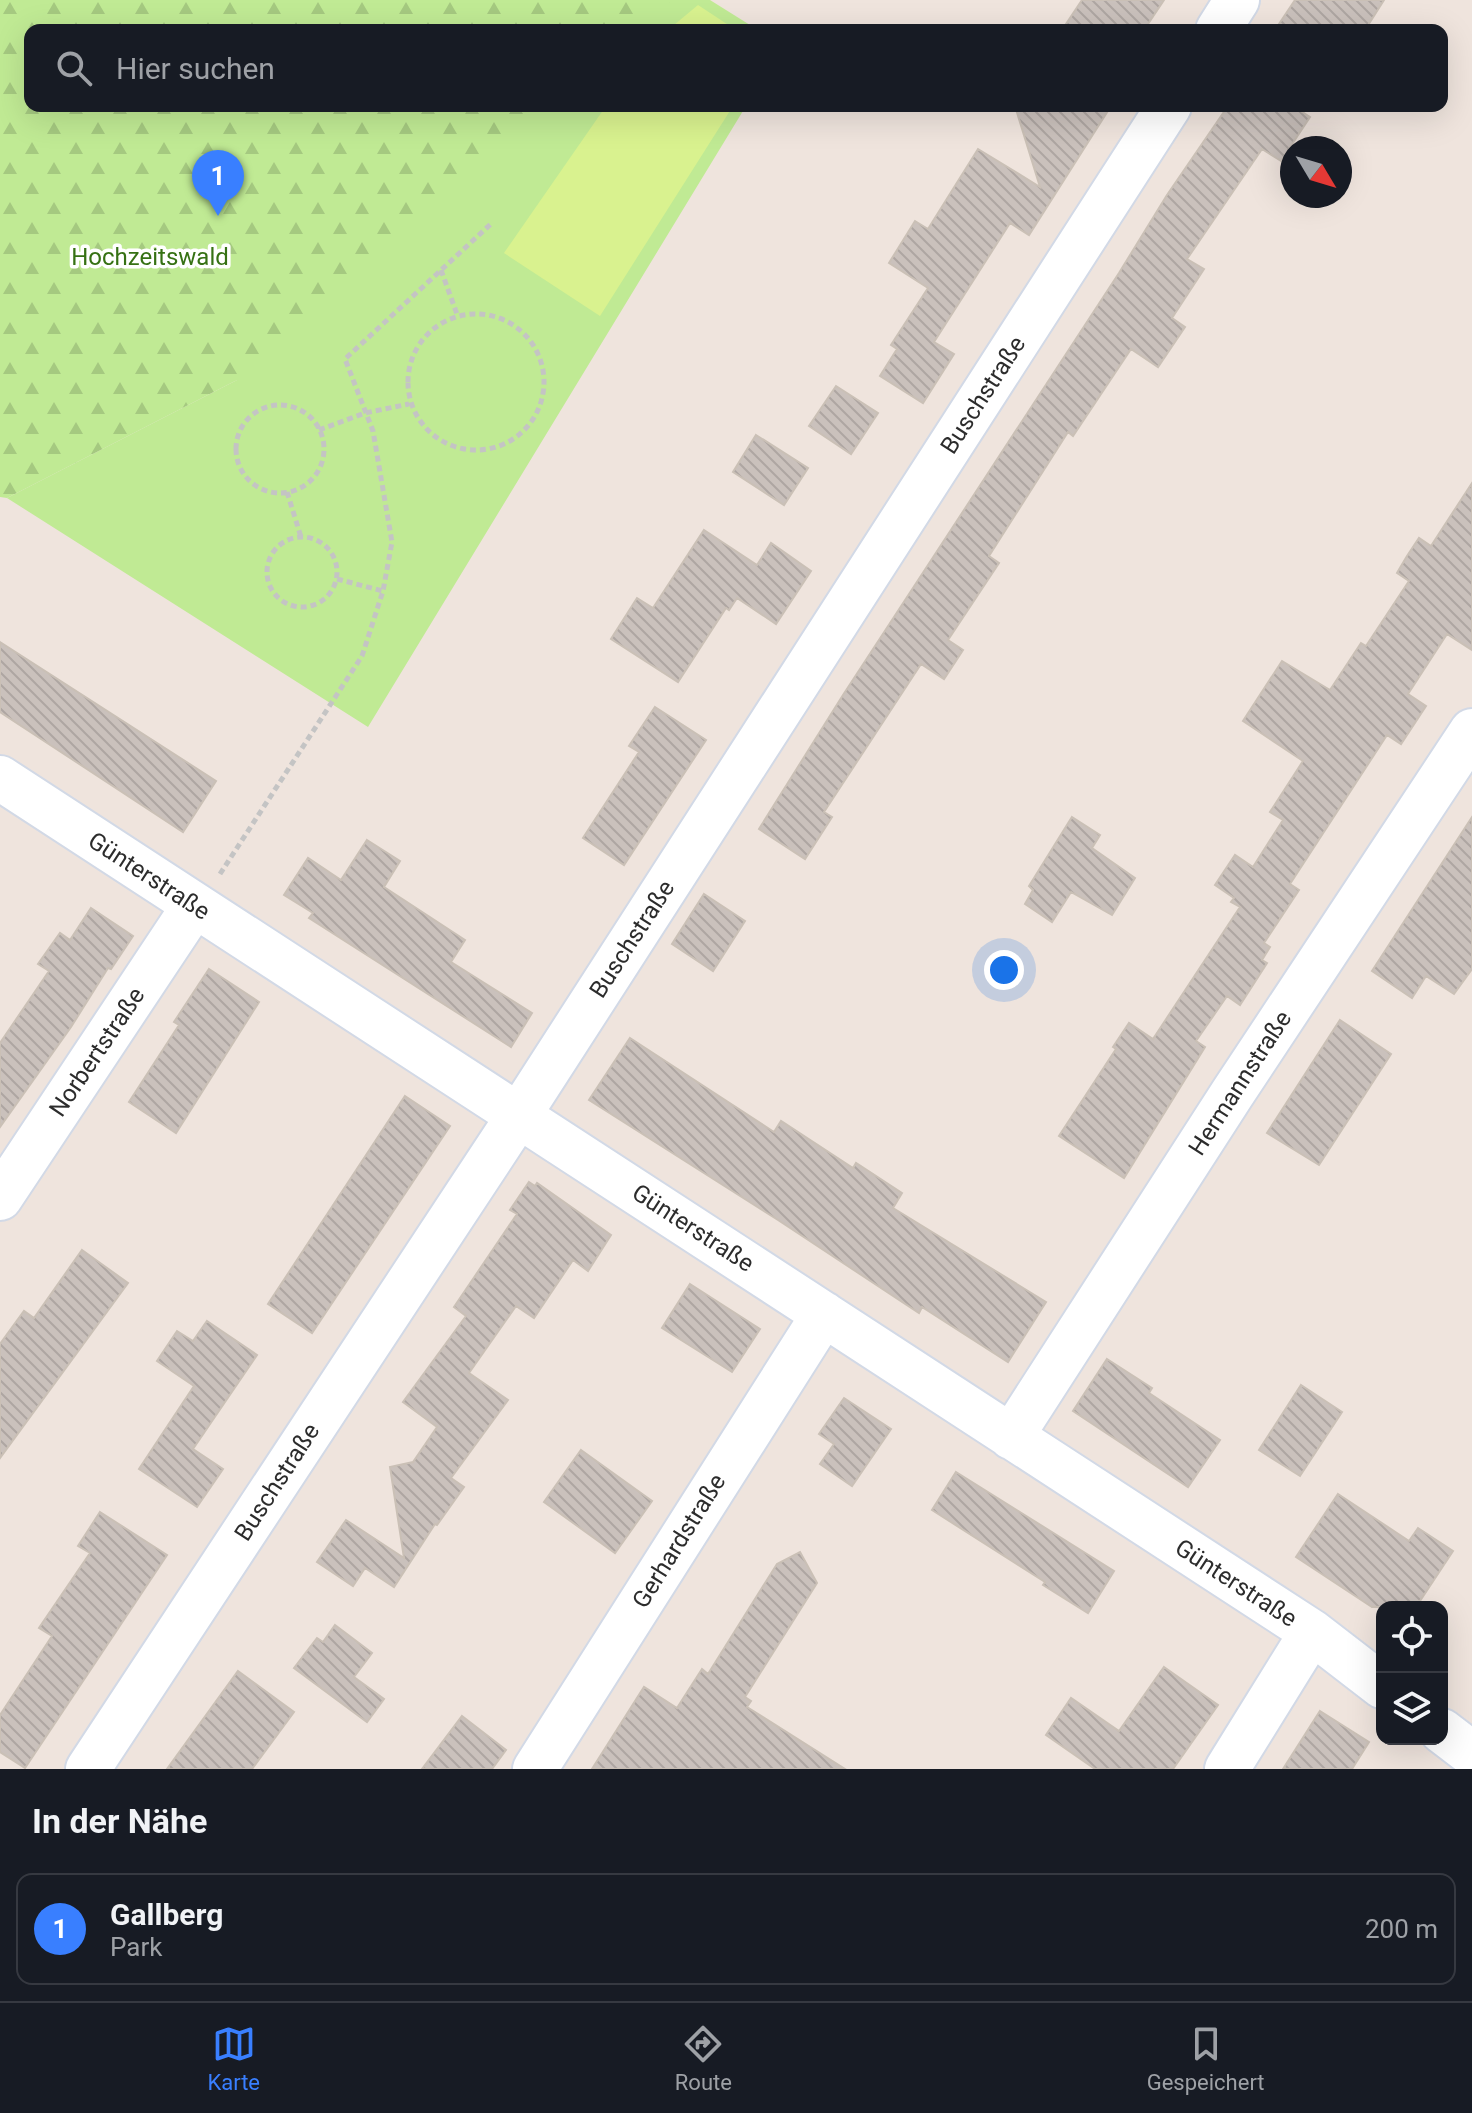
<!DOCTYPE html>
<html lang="de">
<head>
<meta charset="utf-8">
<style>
	body { margin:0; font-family:Roboto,sans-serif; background:#242831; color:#f1f3f6 }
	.controls { position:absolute; right:24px; bottom:24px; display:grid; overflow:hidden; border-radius:16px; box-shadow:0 8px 32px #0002 }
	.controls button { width:72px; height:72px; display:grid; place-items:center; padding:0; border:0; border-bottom:2px solid #363941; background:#171b24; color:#f1f3f6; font:40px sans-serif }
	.compass { position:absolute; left:1280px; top:136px; width:72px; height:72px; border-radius:50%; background:#171b24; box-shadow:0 8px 32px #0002; rotate:128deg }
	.you { position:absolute; left:1004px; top:970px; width:28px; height:28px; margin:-20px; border:6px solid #fff; border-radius:50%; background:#1a73e8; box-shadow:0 0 0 12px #1a73e833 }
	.badge { display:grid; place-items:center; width:52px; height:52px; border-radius:50%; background:#397fff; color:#fff; font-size:26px; font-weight:700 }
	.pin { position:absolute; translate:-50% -66px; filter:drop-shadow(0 2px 4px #0008) }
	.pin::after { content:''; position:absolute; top:42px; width:28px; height:24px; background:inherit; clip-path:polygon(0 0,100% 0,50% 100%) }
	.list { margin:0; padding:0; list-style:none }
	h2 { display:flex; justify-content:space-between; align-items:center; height:104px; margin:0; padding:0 32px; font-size:34px }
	h2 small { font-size:26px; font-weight:400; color:#9ea1a6 }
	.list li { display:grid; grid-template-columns:52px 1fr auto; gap:24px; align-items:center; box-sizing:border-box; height:112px; margin:0 16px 16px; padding:0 16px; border:2px solid #363941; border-radius:16px }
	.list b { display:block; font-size:30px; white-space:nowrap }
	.list p { margin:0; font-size:26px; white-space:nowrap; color:#9ea1a6 }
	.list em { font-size:26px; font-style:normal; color:#9ea1a6 }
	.icon { flex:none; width:44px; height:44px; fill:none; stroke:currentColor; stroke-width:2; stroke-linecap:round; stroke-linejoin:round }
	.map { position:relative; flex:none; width:1472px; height:1769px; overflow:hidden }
	.search { position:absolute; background:#171b24; box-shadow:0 8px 32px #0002; left:24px; right:24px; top:24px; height:88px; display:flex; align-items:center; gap:20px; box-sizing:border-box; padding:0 28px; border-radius:16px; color:#9ea1a6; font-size:30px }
	.sheet { height:232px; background:#171b24 }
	nav { display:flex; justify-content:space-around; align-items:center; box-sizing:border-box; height:112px; border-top:2px solid #363941; background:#171b24; font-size:22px; color:#9ea1a6 }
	nav a { display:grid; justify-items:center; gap:4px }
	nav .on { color:#397fff }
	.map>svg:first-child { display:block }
</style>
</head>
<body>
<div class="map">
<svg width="1472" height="1769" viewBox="0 0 1472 1769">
	<defs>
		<pattern id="forest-firs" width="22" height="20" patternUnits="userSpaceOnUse" patternTransform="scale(2)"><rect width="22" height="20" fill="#c0ea94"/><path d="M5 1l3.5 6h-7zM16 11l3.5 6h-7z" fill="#a5c980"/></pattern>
		<pattern id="building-back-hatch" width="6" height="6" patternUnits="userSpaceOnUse" patternTransform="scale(2)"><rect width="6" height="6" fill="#cac1bc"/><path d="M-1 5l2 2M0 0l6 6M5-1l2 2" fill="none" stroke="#aea6a2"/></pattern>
	</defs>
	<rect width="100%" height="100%" fill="#efe4dd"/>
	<path fill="#c0ea94" d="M 0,0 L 710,0 L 758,30 L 30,30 L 30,106 L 746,106 L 368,727 L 7,498 L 237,380 L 0,458 Z"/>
	<path fill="url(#forest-firs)" d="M 0,0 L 672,0 L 638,30 L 30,30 L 30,106 L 551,106 L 237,380 L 7,498 L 0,497 Z"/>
	<path fill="#d9f28f" d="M 698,5 L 736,30 L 668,30 Z
		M 606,106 L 733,106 L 600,316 L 504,253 Z"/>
	<path fill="url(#building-back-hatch)" stroke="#cac0b6" stroke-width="2" d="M 1082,0 L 1164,0 L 1144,30 L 1062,30 Z
		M 1295,0 L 1384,0 L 1365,30 L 1275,30 Z
		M 1015,106 L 1111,106 L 1029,235 L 1010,223 L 934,342 L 954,354 L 923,403 L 880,376 L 897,349 L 891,345 L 928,288 L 889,263 L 915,221 L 928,229 L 978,149 L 1040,187 Z
		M 1228,106 L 1293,106 L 1310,117 L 1281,161 L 1262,149 L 1187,259 L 1204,269 L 1172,318 L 1185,327 L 1158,367 L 1131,349 L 1073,436 L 1068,432 L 989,556 L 999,563 L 948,640 L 963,650 L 944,679 L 921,664 L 824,812 L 832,817 L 805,859 L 759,829 L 843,695 L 1119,273 L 1167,195 Z
		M 836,386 L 878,413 L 851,454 L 809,426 Z
		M 756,435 L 808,468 L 784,505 L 733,472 Z
		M 1472,483 L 1472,650 L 1447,634 L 1408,694 L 1426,706 L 1401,744 L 1387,735 L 1290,884 L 1299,890 L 1264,943 L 1270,947 L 1262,960 L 1267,963 L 1240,1005 L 1227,996 L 1196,1041 L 1205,1047 L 1124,1178 L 1059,1136 L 1116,1049 L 1113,1047 L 1129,1023 L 1153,1039 L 1240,907 L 1231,902 L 1234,898 L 1215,885 L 1235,855 L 1253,867 L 1283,820 L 1270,812 L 1303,761 L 1243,721 L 1282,661 L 1330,690 L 1361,643 L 1366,646 L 1409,581 L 1397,573 L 1407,556 L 1419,538 L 1431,546 Z
		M 704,530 L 757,565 L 771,543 L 811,571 L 776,624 L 737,598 L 729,610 L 726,608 L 678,682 L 611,639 L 637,598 L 653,608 Z
		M 0,642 L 216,781 L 183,832 L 0,712 Z
		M 655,707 L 706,740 L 624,865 L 583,838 L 639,752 L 629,746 Z
		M 1072,817 L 1100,835 L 1092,848 L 1135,878 L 1112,915 L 1071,892 L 1052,922 L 1025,904 L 1033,890 L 1029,886 Z
		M 1472,817 L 1472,969 L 1454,994 L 1426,976 L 1412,998 L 1372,971 Z
		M 367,840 L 400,861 L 384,887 L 465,940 L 451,962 L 532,1013 L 511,1047 L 309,918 L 313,913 L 284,895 L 308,858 L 341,880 Z
		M 704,894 L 745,921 L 713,971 L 672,944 Z
		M 91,908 L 133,936 L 111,969 L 108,968 L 71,1027 L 0,1127 L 0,1043 L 49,971 L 38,964 L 60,933 L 70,940 Z
		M 209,969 L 259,1002 L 176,1133 L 129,1102 L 179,1025 L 174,1022 Z
		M 1340,1020 L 1391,1054 L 1319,1165 L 1267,1133 Z
		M 630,1038 L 774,1132 L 781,1121 L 853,1168 L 856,1163 L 902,1193 L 893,1208 L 1046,1302 L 1008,1362 L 922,1307 L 919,1313 L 778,1220 L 589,1100 Z
		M 405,1096 L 450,1126 L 312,1333 L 268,1304 Z
		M 529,1182 L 535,1186 L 537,1183 L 611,1235 L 588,1271 L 573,1260 L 534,1318 L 516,1306 L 469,1373 L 508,1400 L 451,1478 L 464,1487 L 437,1525 L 435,1524 L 394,1587 L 365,1568 L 353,1586 L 317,1562 L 346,1520 L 404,1558 L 390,1467 L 413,1462 L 437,1427 L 403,1402 L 466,1316 L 454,1307 L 517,1214 L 510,1210 Z
		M 82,1250 L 128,1283 L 0,1458 L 0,1344 L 24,1311 L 34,1318 Z
		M 690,1284 L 760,1329 L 732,1372 L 662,1328 Z
		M 207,1321 L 257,1355 L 193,1449 L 223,1469 L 197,1507 L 139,1469 L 194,1386 L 157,1361 L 177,1331 L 193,1341 Z
		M 1107,1359 L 1152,1388 L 1149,1393 L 1220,1440 L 1188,1487 L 1073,1411 Z
		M 1301,1385 L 1342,1412 L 1300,1476 L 1259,1450 Z
		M 844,1398 L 891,1429 L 852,1486 L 820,1464 L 834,1444 L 819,1434 Z
		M 581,1450 L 652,1501 L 615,1553 L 544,1502 Z
		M 956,1472 L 1114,1571 L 1088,1613 L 1043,1585 L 1045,1582 L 932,1510 Z
		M 1338,1494 L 1409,1541 L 1418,1528 L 1453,1551 L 1416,1607 L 1372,1607 L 1296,1557 Z
		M 100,1512 L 167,1555 L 25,1768 L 0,1752 L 0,1715 L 52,1636 L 39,1628 L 90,1553 L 78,1546 Z
		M 800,1552 L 817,1583 L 745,1697 L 751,1701 L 747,1707 L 845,1769 L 592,1769 L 644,1687 L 677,1708 L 702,1669 L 708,1674 L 777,1564 Z
		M 335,1625 L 372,1653 L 354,1677 L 384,1699 L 367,1722 L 294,1668 L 317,1638 L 323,1642 Z
		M 1164,1667 L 1218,1705 L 1173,1769 L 1095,1769 L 1046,1735 L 1071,1698 L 1119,1731 Z
		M 238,1671 L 294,1712 L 252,1769 L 167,1769 Z
		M 1320,1711 L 1369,1742 L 1352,1769 L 1283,1769 Z
		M 462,1716 L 506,1750 L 492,1769 L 422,1769 Z"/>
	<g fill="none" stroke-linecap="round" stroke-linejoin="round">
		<defs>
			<path id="minor" d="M 1218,30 L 1237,0
				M 0,778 L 1312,1632 L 1382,1686
				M 0,1198 L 194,906
				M 1011,1437 L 1232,1094 L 1472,731
				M 1442,1731 L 1472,1754
				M 88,1769 L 519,1115 L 1169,106
				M 535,1769 L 824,1314
				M 1227,1769 L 1312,1632"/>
		</defs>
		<use href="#minor" stroke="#d2d9e6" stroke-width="48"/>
		<path stroke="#c4c4c4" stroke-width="5" stroke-dasharray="6 4" stroke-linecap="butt" d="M 441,270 L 458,317
			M408 382a68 68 0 1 1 136 0a68 68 0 1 1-136 0Z
			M236 449a44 44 0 1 1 88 0a44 44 0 1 1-88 0Z
			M 319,430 L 365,413 L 409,404
			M 287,492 L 301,537
			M267 572a35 35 0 1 1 70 0a35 35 0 1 1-70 0Z
			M 337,579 L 383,591
			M 220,874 L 362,656 L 383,591 L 392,542 L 373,431 L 345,359 L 493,222"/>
		<use href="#minor" stroke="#fff" stroke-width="44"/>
	</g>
	<g text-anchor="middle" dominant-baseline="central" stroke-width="7" stroke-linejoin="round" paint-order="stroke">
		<g font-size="24" fill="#367114" stroke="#fff">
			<text x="150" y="257">Hochzeitswald</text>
		</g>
		<g font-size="24" fill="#2c2c2c" stroke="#fff">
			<text transform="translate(983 395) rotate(-57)">Buschstraße</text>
			<text transform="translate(149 876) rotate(33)">Günterstraße</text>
			<text transform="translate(632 939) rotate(-57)">Buschstraße</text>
			<text transform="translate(97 1052) rotate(-56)">Norbertstraße</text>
			<text transform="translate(1240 1083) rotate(-57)">Hermannstraße</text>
			<text transform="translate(693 1228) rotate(33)">Günterstraße</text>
			<text transform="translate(277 1482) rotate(-57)">Buschstraße</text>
			<text transform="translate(679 1541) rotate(-58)">Gerhardstraße</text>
			<text transform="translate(1236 1583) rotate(33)">Günterstraße</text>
		</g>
	</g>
</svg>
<div class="controls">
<button><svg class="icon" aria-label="locate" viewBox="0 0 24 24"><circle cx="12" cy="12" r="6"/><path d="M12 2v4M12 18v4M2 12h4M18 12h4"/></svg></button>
<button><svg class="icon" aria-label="layers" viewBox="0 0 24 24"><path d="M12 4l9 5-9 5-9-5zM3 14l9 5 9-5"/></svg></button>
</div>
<svg class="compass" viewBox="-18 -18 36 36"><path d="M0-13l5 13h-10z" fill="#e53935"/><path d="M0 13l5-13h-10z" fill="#9ea1a6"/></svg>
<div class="you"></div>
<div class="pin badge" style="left:218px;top:216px">1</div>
<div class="search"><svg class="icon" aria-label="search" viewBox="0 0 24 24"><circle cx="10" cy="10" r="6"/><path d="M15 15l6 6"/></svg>Hier suchen</div>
</div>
<section class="sheet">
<h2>In der Nähe<small></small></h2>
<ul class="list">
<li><span class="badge">1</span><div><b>Gallberg</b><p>Park</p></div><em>200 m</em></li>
</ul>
</section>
<nav>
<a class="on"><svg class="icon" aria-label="map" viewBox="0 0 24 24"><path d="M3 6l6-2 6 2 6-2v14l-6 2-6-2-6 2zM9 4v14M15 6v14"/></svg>Karte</a>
<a><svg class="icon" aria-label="directions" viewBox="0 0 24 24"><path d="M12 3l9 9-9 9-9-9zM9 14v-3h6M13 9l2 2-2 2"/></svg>Route</a>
<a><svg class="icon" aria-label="saved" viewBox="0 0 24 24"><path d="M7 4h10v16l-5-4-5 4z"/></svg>Gespeichert</a>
</nav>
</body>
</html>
